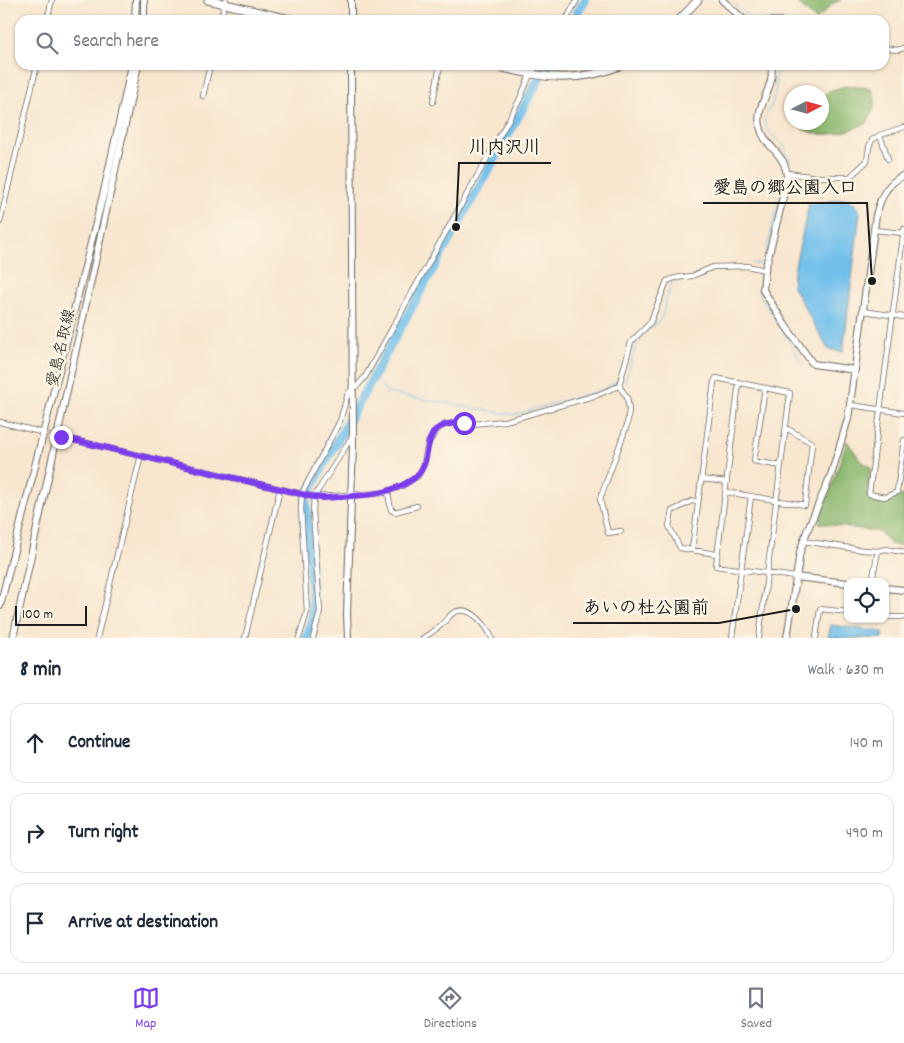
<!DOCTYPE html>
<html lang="en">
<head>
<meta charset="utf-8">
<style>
	body { margin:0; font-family:Dekko,"Klee One",sans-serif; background:#f2f2f3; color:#1f2937 }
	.controls { position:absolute; right:15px; bottom:15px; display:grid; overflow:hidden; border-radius:10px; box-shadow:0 1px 4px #0004 }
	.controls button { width:45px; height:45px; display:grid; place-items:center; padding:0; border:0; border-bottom:1px solid #e0e1e3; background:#fff; color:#1f2937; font:25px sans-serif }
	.compass { position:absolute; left:784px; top:85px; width:45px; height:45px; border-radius:50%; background:#fff; box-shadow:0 1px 4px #0004; rotate:84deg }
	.scale { position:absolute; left:15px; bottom:12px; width:72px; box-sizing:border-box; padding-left:5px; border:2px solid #1c1c1c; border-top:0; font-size:14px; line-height:18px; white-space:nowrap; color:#1c1c1c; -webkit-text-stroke:4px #fcf5e5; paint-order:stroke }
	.stop { position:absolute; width:15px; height:15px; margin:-11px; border:4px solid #7c3aed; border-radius:50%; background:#fff }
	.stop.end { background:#7c3aed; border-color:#fff; box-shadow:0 1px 5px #0008 }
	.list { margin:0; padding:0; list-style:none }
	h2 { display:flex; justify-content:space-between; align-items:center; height:65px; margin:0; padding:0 20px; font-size:21px }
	h2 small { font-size:16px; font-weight:400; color:#747a83 }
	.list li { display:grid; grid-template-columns:32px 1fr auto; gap:15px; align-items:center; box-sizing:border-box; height:80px; margin:0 10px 10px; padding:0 10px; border:1px solid #e0e1e3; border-radius:15px }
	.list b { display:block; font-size:19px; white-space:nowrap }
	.list em { font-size:16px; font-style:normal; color:#747a83 }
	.icon { flex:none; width:28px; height:28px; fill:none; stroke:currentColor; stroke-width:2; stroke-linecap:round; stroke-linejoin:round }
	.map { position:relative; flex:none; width:904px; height:638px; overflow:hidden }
	.search { position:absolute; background:#fff; box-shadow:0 1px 4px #0004; left:15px; right:15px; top:15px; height:55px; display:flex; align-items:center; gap:12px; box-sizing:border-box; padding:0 18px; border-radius:15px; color:#747a83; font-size:19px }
	.sheet { height:335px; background:#fff }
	nav { display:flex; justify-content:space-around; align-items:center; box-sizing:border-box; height:70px; border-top:1px solid #e0e1e3; background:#fff; font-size:14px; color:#747a83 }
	nav a { display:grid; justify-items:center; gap:2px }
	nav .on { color:#7c3aed }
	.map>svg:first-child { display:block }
</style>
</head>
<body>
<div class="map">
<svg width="904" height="638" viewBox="0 0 904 638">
	<rect width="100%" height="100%" fill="#fcf5e5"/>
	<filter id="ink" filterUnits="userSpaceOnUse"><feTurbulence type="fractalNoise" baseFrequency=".02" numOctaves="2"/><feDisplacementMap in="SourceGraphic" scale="10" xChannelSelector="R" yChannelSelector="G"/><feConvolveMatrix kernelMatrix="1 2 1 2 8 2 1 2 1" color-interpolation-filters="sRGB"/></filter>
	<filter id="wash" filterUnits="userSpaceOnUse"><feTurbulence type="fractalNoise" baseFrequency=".0096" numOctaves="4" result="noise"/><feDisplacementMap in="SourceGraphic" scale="20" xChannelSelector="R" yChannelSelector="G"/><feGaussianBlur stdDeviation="1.12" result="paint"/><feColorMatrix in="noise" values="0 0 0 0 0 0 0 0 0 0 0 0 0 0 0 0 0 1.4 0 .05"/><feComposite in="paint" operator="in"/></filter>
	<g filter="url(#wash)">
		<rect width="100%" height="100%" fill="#f8e6cf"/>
		<path fill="#8bb76f" stroke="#546a46" d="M 794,0 L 841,0 L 834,3 L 816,20 Z
			M 845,86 L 870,88 C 880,103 874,108 867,123 C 847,132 824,140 803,129 L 802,123 L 822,122 L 822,97 L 829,91 Z
			M 847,441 L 861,461 L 871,467 L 867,496 L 885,500 L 904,495 L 904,546 L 890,544 L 880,532 L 819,523 Z"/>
		<path fill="#72c0ec" stroke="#476e84" d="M 843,199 C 850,198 857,205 860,212 L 843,352 L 828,349 L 792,285 L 793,275 L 809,204 Z
			M 831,625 L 883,632 L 883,638 L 828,638 Z"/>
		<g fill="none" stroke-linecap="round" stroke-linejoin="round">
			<path stroke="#72c0ec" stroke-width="1" d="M 733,3 L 752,20
				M 767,114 C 776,97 778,84 775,65
				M 765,118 C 762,131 775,136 783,145 C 786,150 788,155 790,161
				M 753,263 L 759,264
				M 763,265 L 784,179
				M 741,269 L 752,271
				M 761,275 L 759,293 L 803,365
				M 373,377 L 377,381
				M 625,382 L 636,346 L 641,337 L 661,319 L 671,284 L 675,281 L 703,278 L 709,271 L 729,269
				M 381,385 L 387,393 L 514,415 L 602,390 L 614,383"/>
			<path stroke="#72c0ec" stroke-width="9" d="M 573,20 L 585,0
				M 307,638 L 313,618 L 306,499 L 325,463 L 547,65"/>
		</g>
	</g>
	<g filter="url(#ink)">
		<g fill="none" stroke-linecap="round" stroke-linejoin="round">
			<path stroke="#ccbeab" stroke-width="4.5" stroke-dasharray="4.5 2" stroke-linecap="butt" d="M 42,433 L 59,436"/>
			<defs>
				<path id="street" d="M 47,20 L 52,0
					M 220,20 L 226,0
					M 566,20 L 577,0
					M 768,20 L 780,20
					M 884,48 L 897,50 L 904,48
					M 203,96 L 210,65
					M 433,102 L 440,65
					M 880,135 L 888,159
					M 787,173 L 817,177 L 850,177 L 867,161 L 869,147 L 872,140 L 880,135 L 904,127
					M 0,222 L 37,65
					M 904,229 L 869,494 L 885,497 L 897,492 L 904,440
					M 874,230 L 903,233
					M 863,311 L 904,317
					M 739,382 L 716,566 L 795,577
					M 619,386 L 627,397 L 629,410 L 627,425 L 600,499 L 608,533 L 621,531
					M 765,388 L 754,461 L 781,466
					M 851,405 L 904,413
					M 0,422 L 40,432
					M 61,437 L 314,497 L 384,493 L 402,486 L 418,476 L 424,464 L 428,443 L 437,430 L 443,425 L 454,423 L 472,424 L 505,421 L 520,417 L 597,395 L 619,386 L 631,342 L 650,323 L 667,281 L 675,278 L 692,276 L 713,267 L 747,266 L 765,270
					M 701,479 L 727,482
					M 388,492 L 391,510 L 395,512 L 417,506
					M 726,492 L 805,505 L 812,443 L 786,428
					M 698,501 L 692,501 L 672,511 L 669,526 L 680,548 L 716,554
					M 803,541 L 863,550 L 878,551 L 885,549 L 904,552
					M 692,550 L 714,382 L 716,378 L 790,393 L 759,638
					M 872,582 L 878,551
					M 885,617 L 904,617
					M 97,638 L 141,455
					M 245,638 L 280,489
					M 299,638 L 307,612 L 301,508 L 302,493 L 340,421 L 348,393 L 358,385 L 365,377 L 519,101 L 530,75 L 537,65
					M 313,638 L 320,612 L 313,511 L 314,497 L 317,492 L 353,435
					M 423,638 C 429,634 436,630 442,624 C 446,621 449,616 453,613 C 470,603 486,625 492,638
					M 732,638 L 751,496
					M 816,638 L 820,609 L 848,612"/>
				<path id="secondary" d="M 351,0 L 351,20
					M 722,0 L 744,20
					M 135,20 L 136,0
					M 144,20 L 144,0
					M 771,65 C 776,88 755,104 760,126 C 764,149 788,152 787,181 L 765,270 L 763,290 L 785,325 L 813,364 L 855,370
					M 795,577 L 848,583
					M 885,588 L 904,590
					M 0,606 L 104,191 L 132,65
					M 13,638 L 138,65
					M 348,638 L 347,614 L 353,444 L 351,65
					M 787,638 L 800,552 L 807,531 L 831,475 L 848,419 L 876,215 C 881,197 886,184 904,175"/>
				<path id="primary" d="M 208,0 L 294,20
					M 679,20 L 698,0
					M 489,65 C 540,76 571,86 622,65"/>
			</defs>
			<use href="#street" stroke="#69635b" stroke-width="6"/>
			<use href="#secondary" stroke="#69635b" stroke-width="8"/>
			<use href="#primary" stroke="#69635b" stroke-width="9"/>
			<use href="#street" stroke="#fff" stroke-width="4.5"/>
			<use href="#secondary" stroke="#fff" stroke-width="6"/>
			<use href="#primary" stroke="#fff" stroke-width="7"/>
		</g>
	</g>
	<g fill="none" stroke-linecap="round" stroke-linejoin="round" filter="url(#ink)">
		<path stroke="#7c3aed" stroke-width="6" d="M 61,437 L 314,497 L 323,498 C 355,495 386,498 413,479 C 439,461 412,421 464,423"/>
	</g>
	<g text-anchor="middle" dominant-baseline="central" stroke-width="5" stroke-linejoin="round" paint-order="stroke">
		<g font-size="16" fill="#1c1c1c" stroke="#fcf5e5">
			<text transform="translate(62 348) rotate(-77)">愛島名取線</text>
		</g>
	</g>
	<path fill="none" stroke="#1c1c1c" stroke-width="2" d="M456 227L459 163H551M872 281L867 203H703M796 609L719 623H573"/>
	<g fill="#1c1c1c" stroke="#fcf5e5" stroke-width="2">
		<circle cx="456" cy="227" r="5"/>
		<circle cx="872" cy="281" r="5"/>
		<circle cx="796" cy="609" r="5"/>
	</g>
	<g font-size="18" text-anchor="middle" font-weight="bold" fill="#1c1c1c" stroke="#fcf5e5" stroke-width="5" stroke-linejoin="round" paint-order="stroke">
		<text x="505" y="153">川内沢川</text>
		<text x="785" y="193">愛島の郷公園入口</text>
		<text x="646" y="613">あいの杜公園前</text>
	</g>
</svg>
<div class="controls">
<button><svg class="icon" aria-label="locate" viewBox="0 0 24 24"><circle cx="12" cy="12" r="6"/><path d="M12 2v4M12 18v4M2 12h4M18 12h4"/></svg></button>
</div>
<svg class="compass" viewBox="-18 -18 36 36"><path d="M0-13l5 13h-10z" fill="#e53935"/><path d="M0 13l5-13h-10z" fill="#747a83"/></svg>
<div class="scale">100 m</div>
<div class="stop" style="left:464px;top:423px"></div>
<div class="stop end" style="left:61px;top:437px"></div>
<div class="search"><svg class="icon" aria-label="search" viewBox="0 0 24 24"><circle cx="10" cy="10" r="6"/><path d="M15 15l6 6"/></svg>Search here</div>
</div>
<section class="sheet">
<h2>8 min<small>Walk · 630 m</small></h2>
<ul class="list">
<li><svg class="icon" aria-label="ahead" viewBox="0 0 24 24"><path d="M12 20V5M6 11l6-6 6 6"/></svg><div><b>Continue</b></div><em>140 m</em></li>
<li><svg class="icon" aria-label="right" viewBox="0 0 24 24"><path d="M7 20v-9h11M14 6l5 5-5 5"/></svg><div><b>Turn right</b></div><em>490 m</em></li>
<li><svg class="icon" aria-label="arrive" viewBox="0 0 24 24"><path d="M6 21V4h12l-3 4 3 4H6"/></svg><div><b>Arrive at destination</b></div></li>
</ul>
</section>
<nav>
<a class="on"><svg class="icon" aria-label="map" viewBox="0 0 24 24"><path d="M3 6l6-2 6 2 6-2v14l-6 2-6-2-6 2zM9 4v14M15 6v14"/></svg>Map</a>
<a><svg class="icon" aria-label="directions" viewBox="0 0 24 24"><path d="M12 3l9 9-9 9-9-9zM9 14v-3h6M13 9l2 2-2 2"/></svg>Directions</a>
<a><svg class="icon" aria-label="saved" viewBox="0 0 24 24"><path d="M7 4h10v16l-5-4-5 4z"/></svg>Saved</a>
</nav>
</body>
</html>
